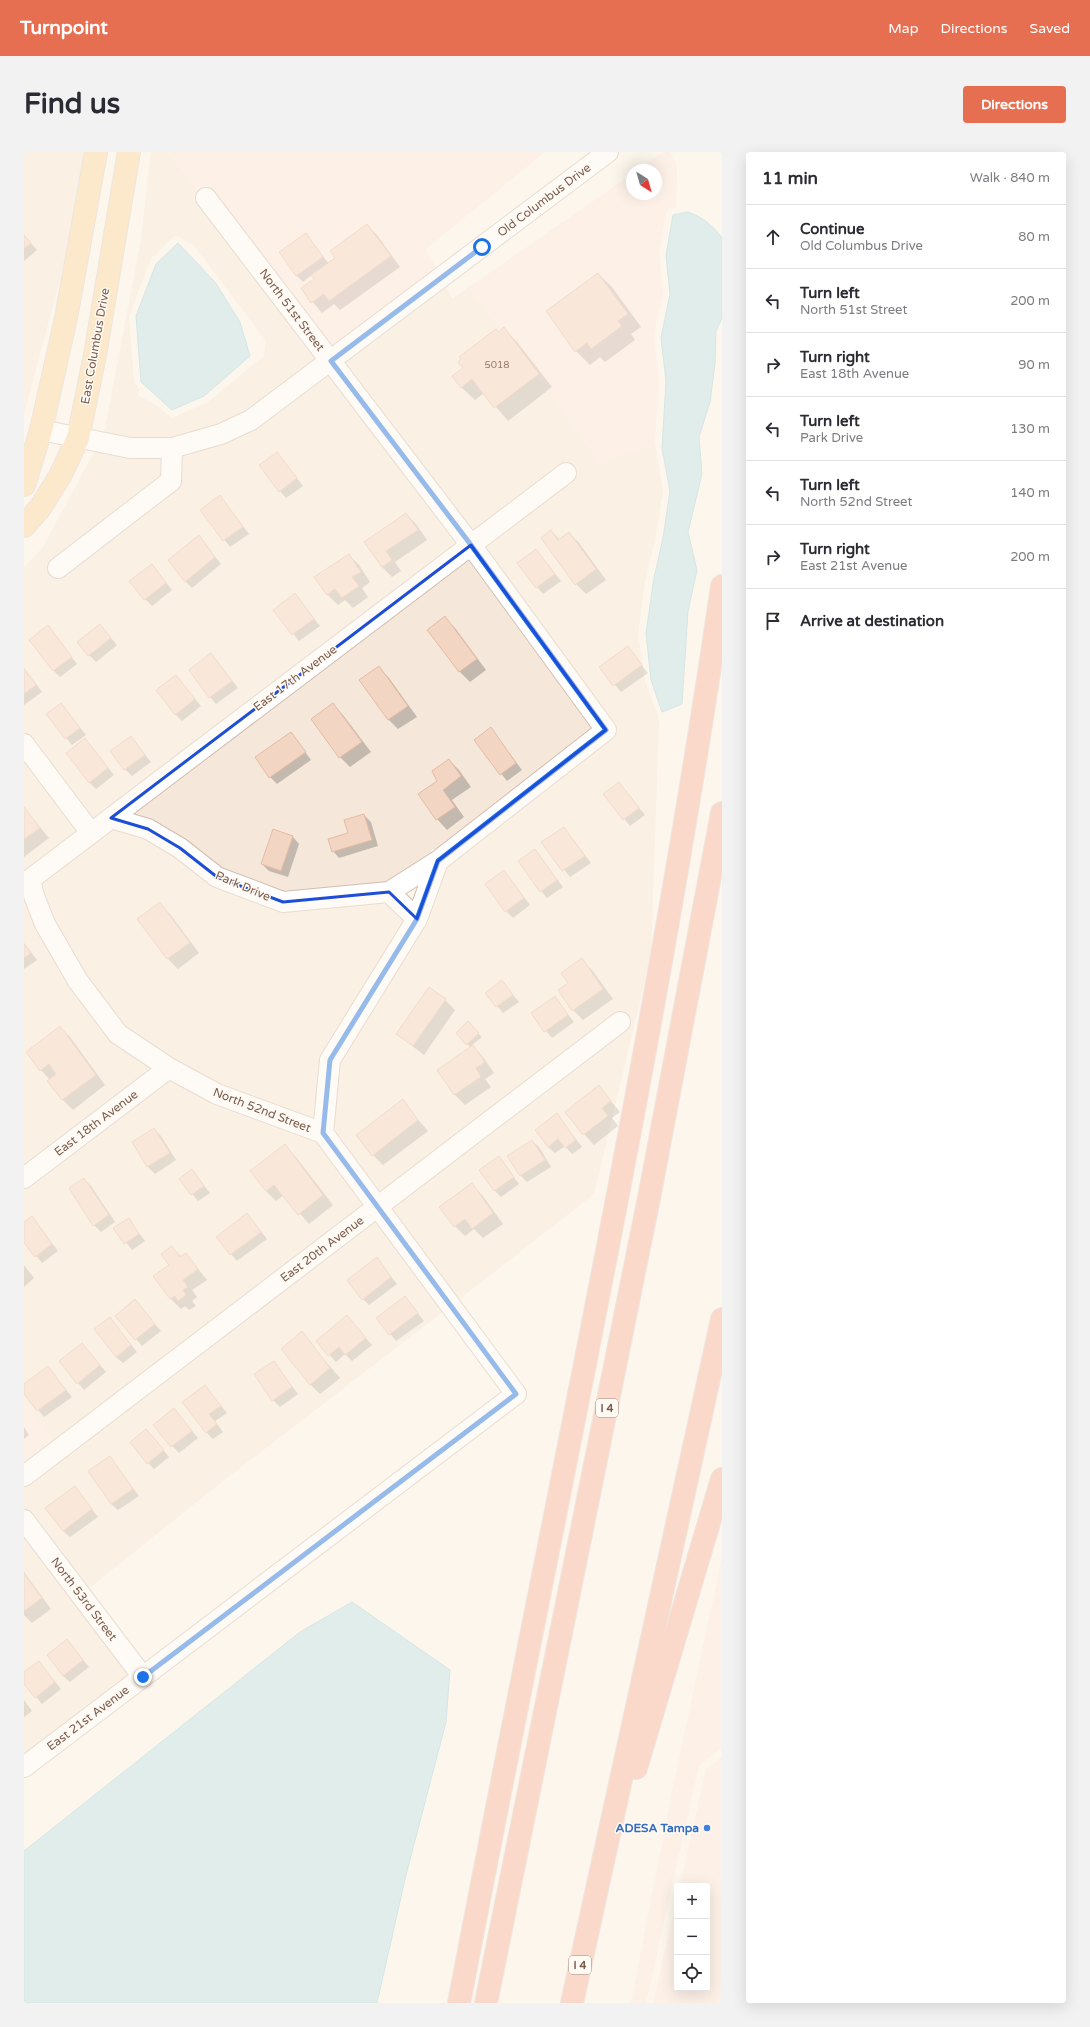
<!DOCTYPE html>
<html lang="en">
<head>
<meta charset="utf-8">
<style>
	body { margin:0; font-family:"Varela Round",sans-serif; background:#f2f2f3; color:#2b2b33 }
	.controls { position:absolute; right:12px; bottom:12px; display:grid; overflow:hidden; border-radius:4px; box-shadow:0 4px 16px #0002 }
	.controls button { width:36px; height:36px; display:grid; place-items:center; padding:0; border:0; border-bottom:1px solid #e1e1e2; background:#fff; color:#2b2b33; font:20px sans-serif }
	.compass { position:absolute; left:602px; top:12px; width:36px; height:36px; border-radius:50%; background:#fff; box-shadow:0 4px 16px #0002; rotate:143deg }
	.stop { position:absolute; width:12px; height:12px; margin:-9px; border:3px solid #1a73e8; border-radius:50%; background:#fff }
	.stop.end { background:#1a73e8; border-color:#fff; box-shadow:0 1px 4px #0008 }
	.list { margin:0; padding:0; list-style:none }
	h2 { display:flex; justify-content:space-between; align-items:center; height:52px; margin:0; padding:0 16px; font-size:17px }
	h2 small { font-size:13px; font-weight:400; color:#7c7c81 }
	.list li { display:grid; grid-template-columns:26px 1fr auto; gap:12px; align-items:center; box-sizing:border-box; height:64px; padding:0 16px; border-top:1px solid #e1e1e2 }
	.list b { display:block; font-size:15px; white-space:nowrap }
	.list p { margin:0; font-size:13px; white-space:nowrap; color:#7c7c81 }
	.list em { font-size:13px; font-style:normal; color:#7c7c81 }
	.icon { flex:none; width:22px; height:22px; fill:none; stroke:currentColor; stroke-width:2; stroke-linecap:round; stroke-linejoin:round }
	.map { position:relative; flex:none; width:698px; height:1851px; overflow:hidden; border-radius:4px }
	header { display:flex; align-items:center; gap:24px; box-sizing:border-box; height:56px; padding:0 20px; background:#e76f51; color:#fff }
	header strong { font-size:19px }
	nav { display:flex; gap:22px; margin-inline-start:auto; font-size:14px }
	.intro { display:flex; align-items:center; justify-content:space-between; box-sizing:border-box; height:96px; padding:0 24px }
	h1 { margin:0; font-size:28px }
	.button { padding:10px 18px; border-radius:4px; background:#e76f51; color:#fff; font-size:14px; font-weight:700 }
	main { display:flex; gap:24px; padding:0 24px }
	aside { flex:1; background:#fff; border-radius:4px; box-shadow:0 4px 16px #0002 }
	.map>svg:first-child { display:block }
</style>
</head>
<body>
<header>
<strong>Turnpoint</strong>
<nav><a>Map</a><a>Directions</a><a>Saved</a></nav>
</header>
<div class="intro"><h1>Find us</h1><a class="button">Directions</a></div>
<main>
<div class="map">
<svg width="698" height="1851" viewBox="0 0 698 1851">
	<rect width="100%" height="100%" fill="#fdf6ec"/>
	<path fill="#f5e8da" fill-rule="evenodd" d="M 0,0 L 63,0 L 42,105 L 0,262 Z
		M 127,0 L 143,0 L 175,39 L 170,44 L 295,207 L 222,260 L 193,274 L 146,287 L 106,288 L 80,282 L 117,88 ZM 150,84 L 157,85 L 162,90 L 169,92 L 242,189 L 240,204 L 183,251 L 148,266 L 133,254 L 114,243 L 115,237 L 110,230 L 105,164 L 127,107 Z
		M 422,134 L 428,147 L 445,135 L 577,312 L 631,291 L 639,339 L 632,384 L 622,424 L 614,481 L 621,530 L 635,566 L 627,802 L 570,1042 L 433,1149 L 365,1057 L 608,872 L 597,858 L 354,1043 L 308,979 L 314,911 L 405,768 L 403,765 L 421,715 L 594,580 L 458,395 L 554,323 L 543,309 L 448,381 L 319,211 Z
		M 306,221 L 435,391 L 85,656 L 80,655 L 79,661 L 68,669 L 0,579 L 0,415 L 19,395 L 71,298 L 139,305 L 139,324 L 22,413 L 33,428 L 152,336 L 156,303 Z
		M 446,405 L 571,575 L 412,699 L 408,697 L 407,702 L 365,729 L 363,728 L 360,731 L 259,741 L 196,718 L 106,663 Z
		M 0,606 L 55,678 L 0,720 Z
		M 89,676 L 121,685 L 257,759 L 363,749 L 382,768 L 299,902 L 292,969 L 195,934 L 150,909 L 146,904 L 144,905 L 99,875 L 61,825 L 28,769 L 15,732 Z
		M 0,744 L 130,916 L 0,1015 Z
		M 146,926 L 295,989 L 341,1052 L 5,1309 L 28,1289 L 0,1247 L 0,1038 Z
		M 352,1067 L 420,1159 L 199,1329 L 63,1438 L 0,1355 L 0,1335 Z
		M 0,1382 L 107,1522 L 0,1604 Z"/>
	<path fill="#fde8e0" d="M 143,0 L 521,0 L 402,97 L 413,118 L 335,177 L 307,195 L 183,34 L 175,39 Z
		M 639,0 L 646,0 L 653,14 L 652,55 L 644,57 L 642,61 L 635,101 L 639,141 L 630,183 L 635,228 L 631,291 L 577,312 L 445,135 L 608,22 L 608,42 L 632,42 L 632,18 L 613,18 Z
		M 0,1247 L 28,1289 L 0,1312 Z
		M 698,1406 L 698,1596 L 675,1613 L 622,1851 L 607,1851 L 648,1640 Z
		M 698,1605 L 698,1851 L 629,1851 L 653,1745 L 653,1836 L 683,1836 L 683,1734 L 656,1734 L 682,1617 Z"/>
	<path fill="#bfe3e8" stroke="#a5d3da" d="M 664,60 C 678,65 689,73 698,86 L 698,166 L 692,179 L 691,211 L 686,250 L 675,285 L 678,322 L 664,380 L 673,418 L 664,459 L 658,552 L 638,560 L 627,528 L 622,481 L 630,426 L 639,386 L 646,339 L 638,296 L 642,229 L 637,186 L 646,142 L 642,103 L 649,63 Z
		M 154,91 L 191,130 L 216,170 L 226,204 L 180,244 L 148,258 L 117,230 L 112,164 L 132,112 Z
		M 328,1450 L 426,1518 L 422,1570 L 382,1723 L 353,1851 L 0,1851 L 0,1699 L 276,1480 Z"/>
	<path fill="#0003" d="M 343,73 L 353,83 L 376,115 L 316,158 L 310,152 L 298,161 L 278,137 L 291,128 L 288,123 L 279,130 L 272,123 L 282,82 L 305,112 L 312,106 Z
		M 0,83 L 13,98 L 0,109 Z
		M 574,122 L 588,135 L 617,175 L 607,182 L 611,188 L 581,210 L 576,205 L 566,213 L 552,199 L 523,159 Z
		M 480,177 L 493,190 L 528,235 L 484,269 L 460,241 L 451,248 L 437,235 L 441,216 Z
		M 253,301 L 279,334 L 262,346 L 256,339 Z
		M 196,344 L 225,382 L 206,395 L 177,358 Z
		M 382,362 L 392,372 L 403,388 L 371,410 L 377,419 L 368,425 L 358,415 L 341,390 Z
		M 527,379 L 536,388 L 545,381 L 555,391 L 582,428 L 562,442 L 552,432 L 518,386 Z
		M 174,385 L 197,412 L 168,436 L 161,429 Z
		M 512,398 L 537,429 L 519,442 L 513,435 Z
		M 325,403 L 335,413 L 346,430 L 338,436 L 344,445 L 329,456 L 321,448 L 314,453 L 304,443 L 292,426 Z
		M 128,413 L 148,438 L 128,454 L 121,447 Z
		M 271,442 L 296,474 L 275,489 L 251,458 Z
		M 420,466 L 431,476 L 462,518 L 446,530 L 436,520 L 404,478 Z
		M 76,473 L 93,493 L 72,510 L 65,503 Z
		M 24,475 L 53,512 L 36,525 L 29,518 Z
		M 604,496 L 624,521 L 597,540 L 576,515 Z
		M 187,502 L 214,536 L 192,552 L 186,545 Z
		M 0,516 L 18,540 L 0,553 Z
		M 355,516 L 365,526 L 393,565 L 374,577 L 364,567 Z
		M 152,524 L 177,554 L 158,569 L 151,562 Z
		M 37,552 L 62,583 L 48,593 L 23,563 Z
		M 309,553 L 319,563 L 347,600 L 326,615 L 316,605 Z
		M 467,577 L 498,618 L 483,629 L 451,588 Z
		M 267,581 L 287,608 L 253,632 L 246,625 Z
		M 107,585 L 127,610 L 108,624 L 101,617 Z
		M 61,587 L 90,623 L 72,637 L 65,630 Z
		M 425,608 L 435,618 L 447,635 L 428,648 L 440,665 L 423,678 L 413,667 L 414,629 Z
		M 595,631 L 621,663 L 606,674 L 581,643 Z
		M 0,656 L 25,686 L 0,705 Z
		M 340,663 L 347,670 L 354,694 L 315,706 L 309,699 Z
		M 540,676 L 567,711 L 546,725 L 519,691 Z
		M 269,685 L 275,692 L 264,725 L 245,719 L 238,712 Z
		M 511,698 L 539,735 L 523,746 L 517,739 Z
		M 480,719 L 506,753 L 489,766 L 482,759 Z
		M 136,752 L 146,762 L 175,801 L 154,817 L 144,807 L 114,767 Z
		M 0,791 L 13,808 L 0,817 Z
		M 558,808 L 568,818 L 589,847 L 559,868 L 549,858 L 546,831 Z
		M 477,829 L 495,850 L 479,861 L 462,841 Z
		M 530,845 L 550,870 L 528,886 L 508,862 Z
		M 421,848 L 431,858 L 400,903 L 373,882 Z
		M 444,871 L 458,885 L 448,893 L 459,905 L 470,921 L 461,927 L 467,935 L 441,953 L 431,943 L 415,919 L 447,896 L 443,892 Z
		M 36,875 L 46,885 L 81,933 L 49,958 L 39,948 L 25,929 L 26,928 L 17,918 Z
		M 575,935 L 596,960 L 588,966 L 594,974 L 570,993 L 560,982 Z
		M 378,949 L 404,979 L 359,1013 L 349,1003 Z
		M 533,963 L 558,995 L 548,1002 L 541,994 L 531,1001 L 524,995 Z
		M 130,977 L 137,984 L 152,1008 L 131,1022 L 124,1015 L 109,991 Z
		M 508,989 L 515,995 L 527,1015 L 503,1030 L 496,1023 Z
		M 260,994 L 271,1004 L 309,1053 L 285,1072 L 260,1043 L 252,1049 L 242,1039 Z
		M 475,1006 L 495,1032 L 477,1045 L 470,1038 Z
		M 168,1019 L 186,1041 L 174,1049 L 156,1027 Z
		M 60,1027 L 67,1034 L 91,1070 L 77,1080 L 70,1073 Z
		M 448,1033 L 458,1043 L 479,1072 L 459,1086 L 450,1077 L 441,1084 L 431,1074 Z
		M 223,1062 L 243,1087 L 213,1109 L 207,1102 Z
		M 8,1065 L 34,1099 L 18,1111 L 0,1089 L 0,1071 Z
		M 104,1067 L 121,1089 L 108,1098 L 91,1076 Z
		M 148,1096 L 158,1105 L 162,1102 L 183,1128 L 168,1138 L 173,1145 L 168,1149 L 172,1154 L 165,1158 L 161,1154 L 157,1157 L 147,1147 L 131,1124 L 146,1113 Z
		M 352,1107 L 373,1132 L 345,1153 L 339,1147 Z
		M 0,1113 L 10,1126 L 0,1135 Z
		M 381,1145 L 400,1169 L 372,1189 L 353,1166 Z
		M 111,1149 L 137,1179 L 118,1194 L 93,1164 Z
		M 323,1165 L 348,1193 L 328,1209 L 321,1202 L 312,1210 L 293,1189 Z
		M 86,1166 L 113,1200 L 99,1211 L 92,1205 Z
		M 277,1181 L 316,1226 L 296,1242 L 286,1232 Z
		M 64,1199 L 82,1220 L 60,1238 L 54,1231 Z
		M 250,1210 L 274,1242 L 256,1255 L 249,1248 Z
		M 24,1215 L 48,1245 L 20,1265 L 0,1240 L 0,1233 Z
		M 181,1234 L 203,1261 L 191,1269 L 199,1280 L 189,1287 L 182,1280 Z
		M 150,1257 L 174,1286 L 155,1301 L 130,1273 Z
		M 0,1275 L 5,1283 L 0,1287 Z
		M 129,1285 L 145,1305 L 130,1317 L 124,1311 Z
		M 85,1305 L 115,1344 L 94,1358 L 87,1352 Z
		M 51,1336 L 74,1365 L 46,1385 L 39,1379 Z
		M 0,1420 L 27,1457 L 8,1471 L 0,1463 Z
		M 43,1488 L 65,1515 L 46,1530 L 39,1524 Z
		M 15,1510 L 37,1537 L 18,1552 L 0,1530 L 0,1521 Z
		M 0,1548 L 8,1559 L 0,1565 Z"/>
	<path fill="#f3d5c3" stroke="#e6bba3" d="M 343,72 L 367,104 L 305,149 L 300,142 L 287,151 L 277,136 L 290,127 L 287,123 L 311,106 L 306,99 Z
		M 282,81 L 299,105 L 272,124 L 255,100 Z
		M 0,83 L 7,91 L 0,97 Z
		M 574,121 L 604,162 L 594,169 L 598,174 L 567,197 L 563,191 L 551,200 L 522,159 Z
		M 480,175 L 515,222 L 470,256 L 448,227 L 437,236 L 428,224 L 439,216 L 434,210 L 437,207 L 435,205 L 472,177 L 474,180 Z
		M 253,300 L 273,326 L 255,340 L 235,313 Z
		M 196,343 L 219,375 L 199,389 L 176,358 Z
		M 382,361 L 394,378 L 362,399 L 368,408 L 358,415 L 340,390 Z
		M 527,378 L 534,388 L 545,380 L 572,417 L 551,433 L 517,386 Z
		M 175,383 L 191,405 L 161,430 L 144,408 Z
		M 512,397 L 531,422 L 512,436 L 493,411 Z
		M 325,402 L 337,420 L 328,425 L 335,434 L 318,446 L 311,437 L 303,443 L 290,425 Z
		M 128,412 L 142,431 L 120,448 L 105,429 Z
		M 271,441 L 290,467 L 268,483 L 249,458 Z
		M 421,464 L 453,507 L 435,520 L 403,478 Z
		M 76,472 L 87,486 L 64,504 L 53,490 Z
		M 24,473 L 48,505 L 29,519 L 5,488 Z
		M 604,494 L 618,513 L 589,534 L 575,515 Z
		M 187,501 L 208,529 L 185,546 L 165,518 Z
		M 355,514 L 384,554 L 364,568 L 335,528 Z
		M 0,517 L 12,533 L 0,542 Z
		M 152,523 L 171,547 L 151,563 L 132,538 Z
		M 37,551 L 56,576 L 41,587 L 22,562 Z
		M 309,551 L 338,590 L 315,606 L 287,567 Z
		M 467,575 L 492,611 L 476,623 L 450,588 Z
		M 267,580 L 282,600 L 245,626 L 231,605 Z
		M 107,584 L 121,603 L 100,618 L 86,599 Z
		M 61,586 L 84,616 L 65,631 L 42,601 Z
		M 425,607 L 437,624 L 419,638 L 431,655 L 412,668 L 394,642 L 413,629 L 408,619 Z
		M 595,630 L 615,656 L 599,668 L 579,642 Z
		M 0,655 L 16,676 L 0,687 Z
		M 340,662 L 348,688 L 308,700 L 304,687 L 324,681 L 320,668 Z
		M 540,675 L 561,704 L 538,719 L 517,690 Z
		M 249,677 L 269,684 L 257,719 L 237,712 Z
		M 511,697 L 533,728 L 516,740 L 494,709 Z
		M 480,718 L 500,746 L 481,760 L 461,732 Z
		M 136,750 L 166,791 L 143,807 L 113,767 Z
		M 0,792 L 7,801 L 0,806 Z
		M 558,806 L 579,837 L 548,859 L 534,838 L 544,831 L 537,821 Z
		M 478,828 L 489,843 L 472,855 L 461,841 Z
		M 405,835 L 422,847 L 389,894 L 372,882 Z
		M 531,844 L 544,863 L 520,880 L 507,861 Z
		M 444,869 L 455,881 L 442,893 L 432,881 Z
		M 36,874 L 72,923 L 38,948 L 23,929 L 32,922 L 25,912 L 16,919 L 2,900 Z
		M 449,893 L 461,910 L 452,916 L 457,925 L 430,943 L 413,918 Z
		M 575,933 L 587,949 L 578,956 L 584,964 L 559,983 L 541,960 Z
		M 379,947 L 394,968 L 348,1004 L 332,983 Z
		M 533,961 L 552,988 L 541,996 L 534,987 L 524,995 L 511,978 Z
		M 130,976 L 146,1001 L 123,1015 L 108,990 Z
		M 508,988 L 521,1008 L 496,1024 L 483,1004 Z
		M 261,992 L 299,1043 L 274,1063 L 250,1033 L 242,1039 L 226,1019 Z
		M 475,1004 L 490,1025 L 470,1039 L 455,1018 Z
		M 168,1017 L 180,1034 L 167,1043 L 155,1027 Z
		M 60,1026 L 85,1063 L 69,1074 L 45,1036 Z
		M 448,1031 L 469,1061 L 448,1077 L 441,1067 L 430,1075 L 415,1055 Z
		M 223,1061 L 237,1080 L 206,1103 L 192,1085 Z
		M 8,1064 L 28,1092 L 11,1105 L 0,1091 L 0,1070 Z
		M 105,1066 L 115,1082 L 100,1092 L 89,1076 Z
		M 148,1094 L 156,1105 L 162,1101 L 174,1117 L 159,1128 L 164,1135 L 159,1138 L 162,1143 L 154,1149 L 151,1144 L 146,1147 L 129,1124 L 145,1113 L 137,1102 Z
		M 353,1105 L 367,1125 L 338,1148 L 323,1128 Z
		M 381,1144 L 394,1161 L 365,1183 L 352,1166 Z
		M 111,1147 L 131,1172 L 111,1188 L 91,1164 Z
		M 323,1163 L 342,1186 L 321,1203 L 315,1195 L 304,1204 L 292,1189 Z
		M 86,1165 L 107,1193 L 92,1205 L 70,1177 Z
		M 278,1179 L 306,1216 L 286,1233 L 257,1197 Z
		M 58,1191 L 76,1213 L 53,1232 L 35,1209 Z
		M 250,1209 L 268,1235 L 248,1249 L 230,1222 Z
		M 24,1214 L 42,1238 L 13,1259 L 0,1242 L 0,1232 Z
		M 181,1233 L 197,1254 L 185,1262 L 193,1272 L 182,1281 L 158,1250 Z
		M 150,1256 L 168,1279 L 147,1295 L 129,1273 Z
		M 122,1277 L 140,1298 L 123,1312 L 106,1290 Z
		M 86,1304 L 109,1337 L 87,1352 L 64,1319 Z
		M 51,1334 L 68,1357 L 39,1379 L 21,1356 Z
		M 0,1422 L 18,1446 L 0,1459 Z
		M 43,1487 L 59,1508 L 39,1524 L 23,1503 Z
		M 15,1509 L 31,1530 L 11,1546 L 0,1532 L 0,1520 Z"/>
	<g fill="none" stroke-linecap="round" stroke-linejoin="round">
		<defs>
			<path id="minor" d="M 17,278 L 106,296 L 148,296 L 197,282 L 227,268 L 584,0
				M 34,416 L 147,329 L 148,296
				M 0,592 L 67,681
				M 87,666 L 124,677 L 156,696 L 193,725 L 259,750 L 365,740 L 414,709 L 582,578 L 447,393 L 182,46
				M 0,732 L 542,321
				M 365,740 L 393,767
				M 299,981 L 306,908 L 393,767 L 414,709
				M 0,1026 L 145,916
				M 0,1324 L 596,870
				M 0,1368 L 119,1525
				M 0,1615 L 492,1242 L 299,981 L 193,942 L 145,916 L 94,882 L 54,829 L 21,772 L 10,744 L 6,728"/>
			<path id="major" d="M 0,333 L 17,278 L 42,166 L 72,0
				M 0,374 L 16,356 L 36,324 L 54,286 L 71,203 L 105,0"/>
			<path id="highway" d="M 612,1616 L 698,1327
				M 435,1851 C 525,1379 629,910 698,434
				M 462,1851 L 625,1046 L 698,661
				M 548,1851 L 698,1167"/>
		</defs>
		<use href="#minor" stroke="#d1beb0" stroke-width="22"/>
		<use href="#major" stroke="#dad1cd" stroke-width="24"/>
		<use href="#highway" stroke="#dad1cd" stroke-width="24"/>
		<use href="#minor" stroke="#fff" stroke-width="20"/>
		<use href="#major" stroke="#fbd9a5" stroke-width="22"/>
		<use href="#highway" stroke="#f7b7a3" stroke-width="22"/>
	</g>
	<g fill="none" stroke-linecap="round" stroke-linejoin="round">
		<path stroke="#1a73e8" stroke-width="5" d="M 119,1525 L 492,1242 L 299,981 L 306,908 L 393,767 L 414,709 L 582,578 L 447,393 L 307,209 L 458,95"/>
	</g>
	<path d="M0 0H698V1851H0ZM 447,393 L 582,578 L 414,709 L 393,767 L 365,740 L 259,750 L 193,725 L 156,696 L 124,677 L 87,666 Z" fill="#fdf6ec" fill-opacity=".55" fill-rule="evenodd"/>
	<path fill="none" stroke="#1d4ed8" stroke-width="3" stroke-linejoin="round" d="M 447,393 L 582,578 L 414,709 L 393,767 L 365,740 L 259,750 L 193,725 L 156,696 L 124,677 L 87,666 Z"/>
	<circle fill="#3f7fe0" stroke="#fffaf3" stroke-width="1.5" cx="683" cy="1676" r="4"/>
	<g text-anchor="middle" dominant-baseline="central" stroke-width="3" stroke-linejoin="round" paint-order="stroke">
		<g font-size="10" fill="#987a6a">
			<text x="473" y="213">5018</text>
		</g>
		<g fill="#fffaf3" stroke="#a28b7f" stroke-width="1">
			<rect x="572" y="1247" width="22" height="18" rx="3"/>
			<rect x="545" y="1804" width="22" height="18" rx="3"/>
		</g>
		<g font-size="11" font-weight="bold" fill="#7a5c4d">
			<text x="583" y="1256">I 4</text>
			<text x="556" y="1813">I 4</text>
		</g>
		<g font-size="12" fill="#7a5c4d" stroke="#fffaf3">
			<text transform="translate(520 48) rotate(-37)">Old Columbus Drive</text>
			<text transform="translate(268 158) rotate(53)">North 51st Street</text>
			<text transform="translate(71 194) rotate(-80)">East Columbus Drive</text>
			<text transform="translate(271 526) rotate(-37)">East 17th Avenue</text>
			<text transform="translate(219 734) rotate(23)">Park Drive</text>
			<text transform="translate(238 958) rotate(21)">North 52nd Street</text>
			<text transform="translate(72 971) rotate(-37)">East 18th Avenue</text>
			<text transform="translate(298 1097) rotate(-37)">East 20th Avenue</text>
			<text transform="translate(60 1447) rotate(53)">North 53rd Street</text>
			<text transform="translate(64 1566) rotate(-37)">East 21st Avenue</text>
		</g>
		<g font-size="12" font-weight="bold" fill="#366cbe" stroke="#fffaf3" text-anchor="end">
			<text x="675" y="1676">ADESA Tampa</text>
		</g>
	</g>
</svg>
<div class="controls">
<button>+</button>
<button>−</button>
<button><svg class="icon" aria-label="locate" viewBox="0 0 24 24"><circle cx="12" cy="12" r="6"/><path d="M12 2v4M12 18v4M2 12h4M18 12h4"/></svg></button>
</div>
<svg class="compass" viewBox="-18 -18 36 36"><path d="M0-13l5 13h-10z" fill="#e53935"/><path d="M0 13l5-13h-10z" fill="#7c7c81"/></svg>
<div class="stop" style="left:458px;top:95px"></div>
<div class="stop end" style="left:119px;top:1525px"></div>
</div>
<aside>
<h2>11 min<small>Walk · 840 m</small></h2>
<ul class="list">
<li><svg class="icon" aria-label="ahead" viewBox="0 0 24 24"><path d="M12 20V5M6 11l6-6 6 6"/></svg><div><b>Continue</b><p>Old Columbus Drive</p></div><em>80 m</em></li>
<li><svg class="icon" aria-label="left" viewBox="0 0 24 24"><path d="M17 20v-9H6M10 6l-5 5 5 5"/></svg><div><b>Turn left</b><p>North 51st Street</p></div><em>200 m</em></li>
<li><svg class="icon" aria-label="right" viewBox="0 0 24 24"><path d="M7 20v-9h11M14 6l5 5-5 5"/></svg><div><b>Turn right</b><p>East 18th Avenue</p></div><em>90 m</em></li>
<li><svg class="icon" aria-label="left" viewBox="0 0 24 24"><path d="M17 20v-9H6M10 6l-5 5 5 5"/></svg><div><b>Turn left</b><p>Park Drive</p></div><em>130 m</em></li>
<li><svg class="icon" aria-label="left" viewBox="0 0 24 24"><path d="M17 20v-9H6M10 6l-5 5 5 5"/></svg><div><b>Turn left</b><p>North 52nd Street</p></div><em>140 m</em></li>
<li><svg class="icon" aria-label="right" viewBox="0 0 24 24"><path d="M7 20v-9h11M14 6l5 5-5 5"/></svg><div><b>Turn right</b><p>East 21st Avenue</p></div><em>200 m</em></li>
<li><svg class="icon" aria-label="arrive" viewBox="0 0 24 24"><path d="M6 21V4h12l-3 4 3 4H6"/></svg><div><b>Arrive at destination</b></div></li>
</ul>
</aside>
</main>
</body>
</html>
